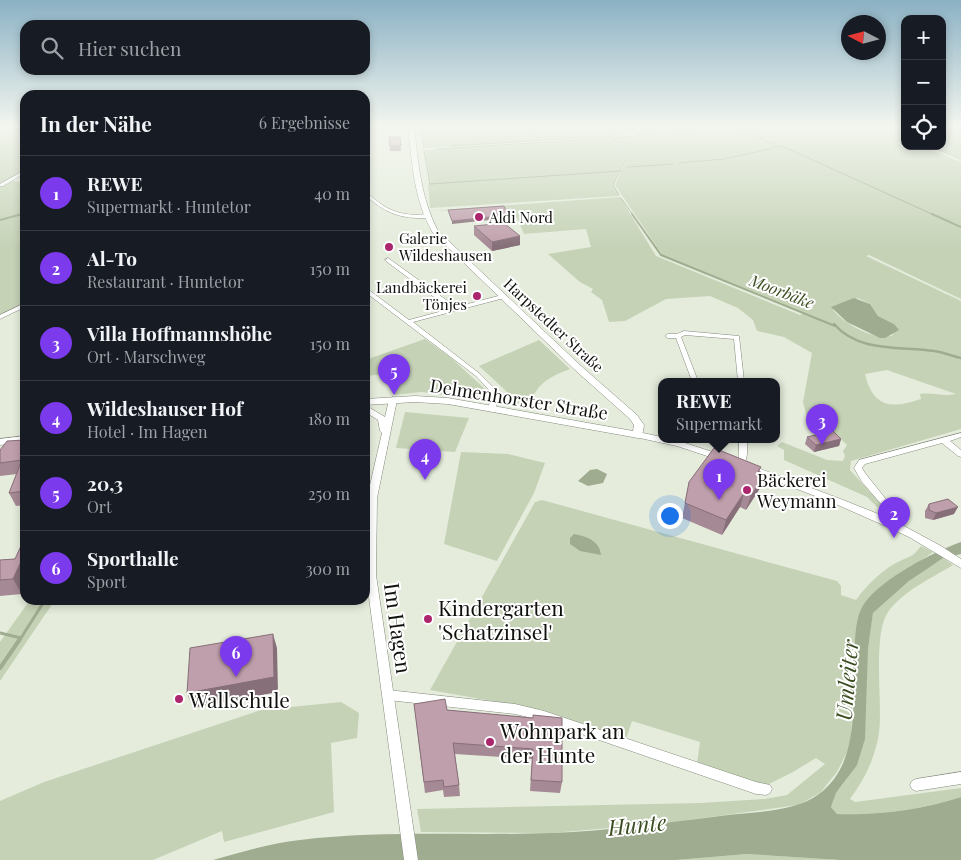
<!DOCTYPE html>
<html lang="de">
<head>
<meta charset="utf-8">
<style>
	body { margin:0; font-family:"Playfair Display",serif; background:#242831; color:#f1f3f6 }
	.controls { position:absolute; right:15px; top:15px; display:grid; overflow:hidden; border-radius:10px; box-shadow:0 2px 8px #0003 }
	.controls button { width:45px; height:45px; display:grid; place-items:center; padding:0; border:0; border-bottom:1px solid #363941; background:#171b24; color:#f1f3f6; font:25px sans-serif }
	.compass { position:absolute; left:841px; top:15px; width:45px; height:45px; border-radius:50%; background:#171b24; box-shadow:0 2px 8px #0003; rotate:276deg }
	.you { position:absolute; left:669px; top:515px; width:18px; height:18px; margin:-12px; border:4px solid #fff; border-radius:50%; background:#1a73e8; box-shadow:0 0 0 8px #1a73e833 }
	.badge { display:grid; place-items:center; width:32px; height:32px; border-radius:50%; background:#7c3aed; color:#fff; font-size:16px; font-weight:700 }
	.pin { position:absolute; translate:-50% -41px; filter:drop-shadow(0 1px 2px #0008) }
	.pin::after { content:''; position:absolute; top:26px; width:18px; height:15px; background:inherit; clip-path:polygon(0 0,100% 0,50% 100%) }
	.popup { position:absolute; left:658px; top:378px; width:122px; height:65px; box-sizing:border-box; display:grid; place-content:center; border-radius:10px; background:#171b24; filter:drop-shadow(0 1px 4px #0005); font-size:16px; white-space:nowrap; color:#9ea1a6 }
	.popup b { font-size:19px; color:#f1f3f6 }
	.popup::after { content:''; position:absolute; left:50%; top:100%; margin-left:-10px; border:10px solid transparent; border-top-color:#171b24 }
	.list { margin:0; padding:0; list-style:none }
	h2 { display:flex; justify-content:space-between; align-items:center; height:65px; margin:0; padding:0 20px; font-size:21px }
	h2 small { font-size:16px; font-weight:400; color:#9ea1a6 }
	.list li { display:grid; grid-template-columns:32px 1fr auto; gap:15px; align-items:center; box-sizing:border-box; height:75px; padding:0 20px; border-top:1px solid #363941 }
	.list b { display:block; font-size:19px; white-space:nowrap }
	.list p { margin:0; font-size:16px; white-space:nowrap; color:#9ea1a6 }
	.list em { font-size:16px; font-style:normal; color:#9ea1a6 }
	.icon { flex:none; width:28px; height:28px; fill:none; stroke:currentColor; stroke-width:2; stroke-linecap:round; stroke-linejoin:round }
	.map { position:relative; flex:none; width:961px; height:860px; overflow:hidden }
	.search { position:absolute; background:#171b24; box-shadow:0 2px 8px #0003; left:20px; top:20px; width:350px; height:55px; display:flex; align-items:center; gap:12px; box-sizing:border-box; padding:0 18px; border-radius:15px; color:#9ea1a6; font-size:19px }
	.panel { position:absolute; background:#171b24; box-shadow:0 2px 8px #0003; left:20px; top:90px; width:350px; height:515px; border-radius:15px }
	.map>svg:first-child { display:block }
</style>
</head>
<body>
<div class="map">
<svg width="961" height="860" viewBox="0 0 961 860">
	<rect width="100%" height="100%" fill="#e5ecdc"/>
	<path fill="#c5d2b6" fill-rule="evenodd" d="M 8,126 L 25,126 L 25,170 L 0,184 L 0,129 Z
		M 418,126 L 693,126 L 615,136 L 425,148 L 423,137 L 420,136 Z
		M 710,126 L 872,126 L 905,140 L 905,146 L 922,146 L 961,162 L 961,299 L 869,255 L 866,256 L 961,301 L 961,429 L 851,461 L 850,470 L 882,505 L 881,507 L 877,507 L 867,497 L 784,460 L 784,450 L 777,446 L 782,442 L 827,460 L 843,461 L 845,456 L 843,451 L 847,445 L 828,427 L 819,426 L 806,414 L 803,402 L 812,353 L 784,337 L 757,331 L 753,320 L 738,308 L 710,296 L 666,299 L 625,321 L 609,322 L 602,300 L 591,292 L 593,289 L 580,282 L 548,254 L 591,247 L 586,229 L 524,234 L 517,218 L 509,218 L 503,208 L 429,211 L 620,197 L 656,256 L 800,315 L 804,313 L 663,256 L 615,185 L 626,160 L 616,138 ZM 858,298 L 870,304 L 878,316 L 894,324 L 893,335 C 875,342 845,324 833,310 ZM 887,370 L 956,394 C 944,397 933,392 920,394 L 921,399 C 892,409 873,408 865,374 Z
		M 942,126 L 961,126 L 961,158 L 930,146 L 942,146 Z
		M 614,139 L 624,160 L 612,185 L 619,196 L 430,208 L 428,184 L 431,183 L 425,150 Z
		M 10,181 L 25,182 L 25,303 L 0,314 L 0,187 Z
		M 425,339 L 450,357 L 484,388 L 485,394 L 484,398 L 479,399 L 421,392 L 395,395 L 395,373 L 365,376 L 365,360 Z
		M 539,340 L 570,369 C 547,378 537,383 529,407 L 517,404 L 504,389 L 479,366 Z
		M 405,412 L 469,418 L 455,452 L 396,448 Z
		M 461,452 L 508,454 L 545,463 L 534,493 L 497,561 L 444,544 Z
		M 542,500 L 837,581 L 841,586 L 841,595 L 856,600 C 866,586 884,568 900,561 C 913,555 912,557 921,546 L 933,552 L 872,595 L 853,686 L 851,744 L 837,772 L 820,793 L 798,805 L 666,823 L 552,833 L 421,832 L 417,809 L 701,803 L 765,799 L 787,795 L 825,764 L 816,758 L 793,772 L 765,786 L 697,763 L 700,742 L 632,721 L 626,739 L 542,710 L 430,690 L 535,502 Z
		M 943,558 L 953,565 C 932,578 903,591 888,612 C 872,636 883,703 879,733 C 875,758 865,779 850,799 L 855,802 L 961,788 L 961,797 C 925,809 876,816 837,814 L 831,807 L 836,793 L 847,779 L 873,613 L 909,581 Z
		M 30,600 L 55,600 L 0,681 L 0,642 Z
		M 341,702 L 359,713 L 357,738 L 331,743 L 334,812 L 224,842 L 222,831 L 153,860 L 0,860 L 0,801 L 44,782 L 261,710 Z
		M 747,854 L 840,860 L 676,860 Z"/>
	<path fill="#9fac8f" d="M 854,298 L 870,304 L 878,316 L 894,324 L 899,330 L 885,338 L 880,338 L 847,322 L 831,307 Z
		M 597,469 L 607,474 L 603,483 L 588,486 L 578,481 L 590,470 Z
		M 574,534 C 586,536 600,541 601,555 L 580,551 L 570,544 L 570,538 Z
		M 961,542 L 961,554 L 943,558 L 927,569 L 909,581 L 873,613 L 868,648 L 865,739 L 857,765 L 836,793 L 831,807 L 837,814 C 876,816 925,809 961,797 L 961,860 L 840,860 L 747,854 L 676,860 L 213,860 C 242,852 271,843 300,840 C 384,830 468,836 552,833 C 608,831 664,823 720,816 C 751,812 793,813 819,794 C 865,760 850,690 855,640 C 856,628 857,614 864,604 C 881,579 933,552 961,542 Z"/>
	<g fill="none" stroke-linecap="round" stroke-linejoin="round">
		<path stroke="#9fac8f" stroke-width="1" d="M 530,126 L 538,140
			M 609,126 L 614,136
			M 738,126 L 776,147
			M 881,127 L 905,137
			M 636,135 L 708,126
			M 422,137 L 424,148
			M 601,137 L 614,136
			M 615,138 L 630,136
			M 565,139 L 597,137
			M 615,139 L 625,160 L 613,185 L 619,195
			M 451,146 L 561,139
			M 929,146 L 961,159
			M 436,149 L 615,138
			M 424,151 L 430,184 L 621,171
			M 679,163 L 724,159 L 782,146 L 934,215
			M 628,167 L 673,164
			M 621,198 L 633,215
			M 18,215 L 25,213"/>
		<path stroke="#9fac8f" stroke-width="2" d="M 632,214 L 661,255 L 835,326
			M 932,214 L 961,227
			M 0,220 L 22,214"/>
		<path stroke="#9fac8f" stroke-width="2.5" d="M 834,324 C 859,353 901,346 934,351 C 943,352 952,356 961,358"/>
		<path stroke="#9fac8f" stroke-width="3" d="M 0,633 L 21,638 L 19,640
			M 21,638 L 45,600"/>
		<path stroke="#9fac8f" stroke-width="4" d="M 0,668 L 20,639"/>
		<defs>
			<path id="minor" d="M 25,170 L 25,173 L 3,186 L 0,186 L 0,184 Z
				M 365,192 C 371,195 375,200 381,204 C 395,214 410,216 427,214 L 430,216 L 427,218 C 400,219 385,213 365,195 Z
				M 388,258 L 456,307 L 502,295 L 504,296 L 504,298 L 413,322 L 480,374 L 496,390 L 498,391 L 496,410 L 493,410 L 489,408 L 490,391 L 476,376 L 365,292 L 365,287 L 409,320 L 450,309 L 386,261 L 385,260 Z
				M 25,303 L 25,307 L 0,319 L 0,315 Z
				M 684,331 L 739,336 L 744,381 L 738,381 L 734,339 L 685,335 L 681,337 L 698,381 L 692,381 L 676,338 L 668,338 L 665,336 L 668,334 L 677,334 Z
				M 961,433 L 961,437 L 950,441 L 961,450 L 961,457 L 958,456 L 942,443 L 865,464 L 862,468 L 865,473 L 897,513 L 894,526 L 888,526 L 887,524 L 889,513 L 862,482 L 854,468 L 859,460 Z
				M 739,439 L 747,439 C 747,449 749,462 740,468 L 736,465 L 739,456 Z
				M 388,690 L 515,704 L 544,711 L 756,782 L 770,785 L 772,789 L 770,793 L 766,795 L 756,794 L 544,721 L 515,714 L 388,700 L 384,698 L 383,695 L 384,692 Z
				M 961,772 L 961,784 L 916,791 L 912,789 L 910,785 L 912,781 L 916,779 Z"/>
			<path id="tertiary" d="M 393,397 L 397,400 L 377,498 L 376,575 L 418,860 L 404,860 L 366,575 L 367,498 L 382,433 L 380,431 L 378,420 L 365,412 L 365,405 L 385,417 L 389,400 Z
				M 638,432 L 662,437 L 662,439 L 682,442 L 725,456 L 727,458 L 722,461 L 677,446 L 635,437 L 634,435 Z
				M 755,467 L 838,498 L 891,519 L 941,546 L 961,559 L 961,568 L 909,537 L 883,525 L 831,502 L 752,472 L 750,470 L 752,468 Z"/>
			<path id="secondary" d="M 408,126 L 414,126 C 418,163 421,198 438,231 L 581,366 L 637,415 L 644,425 L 642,437 L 638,438 L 448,404 L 415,402 L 365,405 L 365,399 L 415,396 L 448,398 L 633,431 L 634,425 L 630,419 L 575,370 L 433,233 C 414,201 412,163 408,126 Z
				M 25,436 L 25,442 L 0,445 L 0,439 Z"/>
		</defs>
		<use href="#minor" stroke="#848b7d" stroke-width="1"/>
		<use href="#tertiary" stroke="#848b7d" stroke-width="1"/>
		<use href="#secondary" stroke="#848b7d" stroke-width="1"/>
		<use href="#minor" fill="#fff" fill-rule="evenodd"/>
		<use href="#tertiary" fill="#fff" fill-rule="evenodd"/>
		<use href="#secondary" fill="#fff" fill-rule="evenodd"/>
	</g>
	<path fill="#a58994" d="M 389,137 L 400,137 L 401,151 L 390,151 Z
		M 474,226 L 520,236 L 520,245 L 492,251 L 474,235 Z
		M 807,437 L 841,439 L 839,446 L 814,452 L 805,444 Z
		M 25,440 L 25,505 L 16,506 L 9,493 L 17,474 L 0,476 L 0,450 Z
		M 761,467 L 759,472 L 765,474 L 760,488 L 746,510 L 740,507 L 722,535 L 682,518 L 689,482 Z
		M 929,504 L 954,514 L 933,520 L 925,518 L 925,511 Z
		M 25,548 L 25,586 L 22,594 L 0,596 L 0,560 L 15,559 Z
		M 414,704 L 447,710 L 533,718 L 562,782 L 560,793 L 530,791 L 532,759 L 455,754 L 459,785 L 460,796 L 444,797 L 443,790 L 425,793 Z"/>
	<path fill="#866f78" d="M 508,215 L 508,218 L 452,224 L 452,221 Z
		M 520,236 L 520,245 L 492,251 L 492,242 Z
		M 841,439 L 839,446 L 814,452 L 816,445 Z
		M 765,474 L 760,488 L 746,510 L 751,496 Z
		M 744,493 L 740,507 L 722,535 L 726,520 Z
		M 958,507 L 954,514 L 933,520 L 936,513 Z
		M 25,553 L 25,586 L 22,594 L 13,579 Z
		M 273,634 L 277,648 L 278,692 L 193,708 L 187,693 Z"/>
	<path fill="#c09fac" stroke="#866f78" d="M 389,137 L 400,137 L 401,146 L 390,146 Z
		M 504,206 L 508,215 L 452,221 L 448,210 Z
		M 504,223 L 520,236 L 492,242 L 474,226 Z
		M 833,431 L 841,439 L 816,445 L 807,437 Z
		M 25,440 L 25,491 L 9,493 L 22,460 L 0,463 L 0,450 L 7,441 Z
		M 714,448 L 761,467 L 758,471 L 765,474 L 751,496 L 744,493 L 726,520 L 685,503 L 689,482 Z
		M 948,499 L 958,507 L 936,513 L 929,510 L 929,504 Z
		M 21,546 L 25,548 L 25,553 L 13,579 L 0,580 L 0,560 L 15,559 Z
		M 273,634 L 274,677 L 187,693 L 190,648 Z
		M 445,699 L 447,710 L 533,718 L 533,715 L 562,718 L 562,782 L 531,780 L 533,749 L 453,743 L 459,785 L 444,787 L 443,780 L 424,782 L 414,704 Z"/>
	<linearGradient id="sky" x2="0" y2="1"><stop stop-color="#8bb1c4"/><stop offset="0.51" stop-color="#f3f6ef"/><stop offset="1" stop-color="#f3f6ef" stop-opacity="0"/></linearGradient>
	<rect width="961" height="247" fill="url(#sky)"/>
	<g fill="#ac266e" stroke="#fff" stroke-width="2">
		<circle cx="479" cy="217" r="5"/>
		<circle cx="389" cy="247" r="5"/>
		<circle cx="477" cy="296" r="5"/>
		<circle cx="747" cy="490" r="5"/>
		<circle cx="428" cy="619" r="5"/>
		<circle cx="179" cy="699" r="5"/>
		<circle cx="490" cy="742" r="5"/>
	</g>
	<g text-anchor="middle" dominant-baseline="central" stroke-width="4" stroke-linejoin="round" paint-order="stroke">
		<g font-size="15" fill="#0f110c" stroke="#fff" text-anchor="start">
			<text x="489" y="217">Aldi Nord</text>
			<text x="399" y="238">Galerie<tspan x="399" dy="17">Wildeshausen</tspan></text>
			<text x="467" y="287" text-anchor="end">Landbäckerei<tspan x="467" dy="17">Tönjes</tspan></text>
		</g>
		<g font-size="15" fill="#0f110c" stroke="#fff">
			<text transform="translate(554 325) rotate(43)">Harpstedter Straße</text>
		</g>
		<g font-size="16" font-style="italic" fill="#3b4d20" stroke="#fff">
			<text transform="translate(782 291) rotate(21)">Moorbäke</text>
		</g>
		<g font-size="18" fill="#0f110c" stroke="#fff">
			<text transform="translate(519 399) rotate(9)">Delmenhorster Straße</text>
		</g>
		<g font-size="18" fill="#0f110c" stroke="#fff" text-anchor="start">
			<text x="757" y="480">Bäckerei<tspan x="757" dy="21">Weymann</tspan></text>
		</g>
		<g font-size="21" fill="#0f110c" stroke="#fff" text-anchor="start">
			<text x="438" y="607">Kindergarten<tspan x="438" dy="24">'Schatzinsel'</tspan></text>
			<text x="189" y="699">Wallschule</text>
			<text x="500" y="730">Wohnpark an<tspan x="500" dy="24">der Hunte</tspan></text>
		</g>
		<g font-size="21" fill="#0f110c" stroke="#fff">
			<text transform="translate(399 628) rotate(82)">Im Hagen</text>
		</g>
		<g font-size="22" font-style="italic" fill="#3b4d20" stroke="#fff">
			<text transform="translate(846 680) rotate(-85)">Umleiter</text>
			<text transform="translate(637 824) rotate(-6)">Hunte</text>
		</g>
	</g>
</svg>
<div class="controls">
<button>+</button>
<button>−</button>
<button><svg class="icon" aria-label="locate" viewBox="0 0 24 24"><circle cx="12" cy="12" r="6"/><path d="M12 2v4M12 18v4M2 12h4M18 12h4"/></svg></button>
</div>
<svg class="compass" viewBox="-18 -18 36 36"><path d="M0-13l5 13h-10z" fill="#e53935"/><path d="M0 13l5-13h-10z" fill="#9ea1a6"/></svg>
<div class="you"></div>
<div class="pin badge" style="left:719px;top:500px">1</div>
<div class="popup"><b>REWE</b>Supermarkt</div>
<div class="pin badge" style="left:894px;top:538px">2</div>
<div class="pin badge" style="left:822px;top:445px">3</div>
<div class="pin badge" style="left:425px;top:480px">4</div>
<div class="pin badge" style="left:394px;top:395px">5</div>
<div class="pin badge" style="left:236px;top:677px">6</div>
<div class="search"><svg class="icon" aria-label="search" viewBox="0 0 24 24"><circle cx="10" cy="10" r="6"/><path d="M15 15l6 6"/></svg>Hier suchen</div>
<section class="panel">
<h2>In der Nähe<small>6 Ergebnisse</small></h2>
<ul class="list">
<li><span class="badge">1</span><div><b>REWE</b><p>Supermarkt · Huntetor</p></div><em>40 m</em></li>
<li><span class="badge">2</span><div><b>Al-To</b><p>Restaurant · Huntetor</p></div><em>150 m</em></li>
<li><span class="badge">3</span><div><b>Villa Hoffmannshöhe</b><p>Ort · Marschweg</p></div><em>150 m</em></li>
<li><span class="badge">4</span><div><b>Wildeshauser Hof</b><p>Hotel · Im Hagen</p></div><em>180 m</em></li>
<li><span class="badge">5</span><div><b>20,3</b><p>Ort</p></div><em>250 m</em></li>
<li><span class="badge">6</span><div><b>Sporthalle</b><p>Sport</p></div><em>300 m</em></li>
</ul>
</section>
</div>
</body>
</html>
